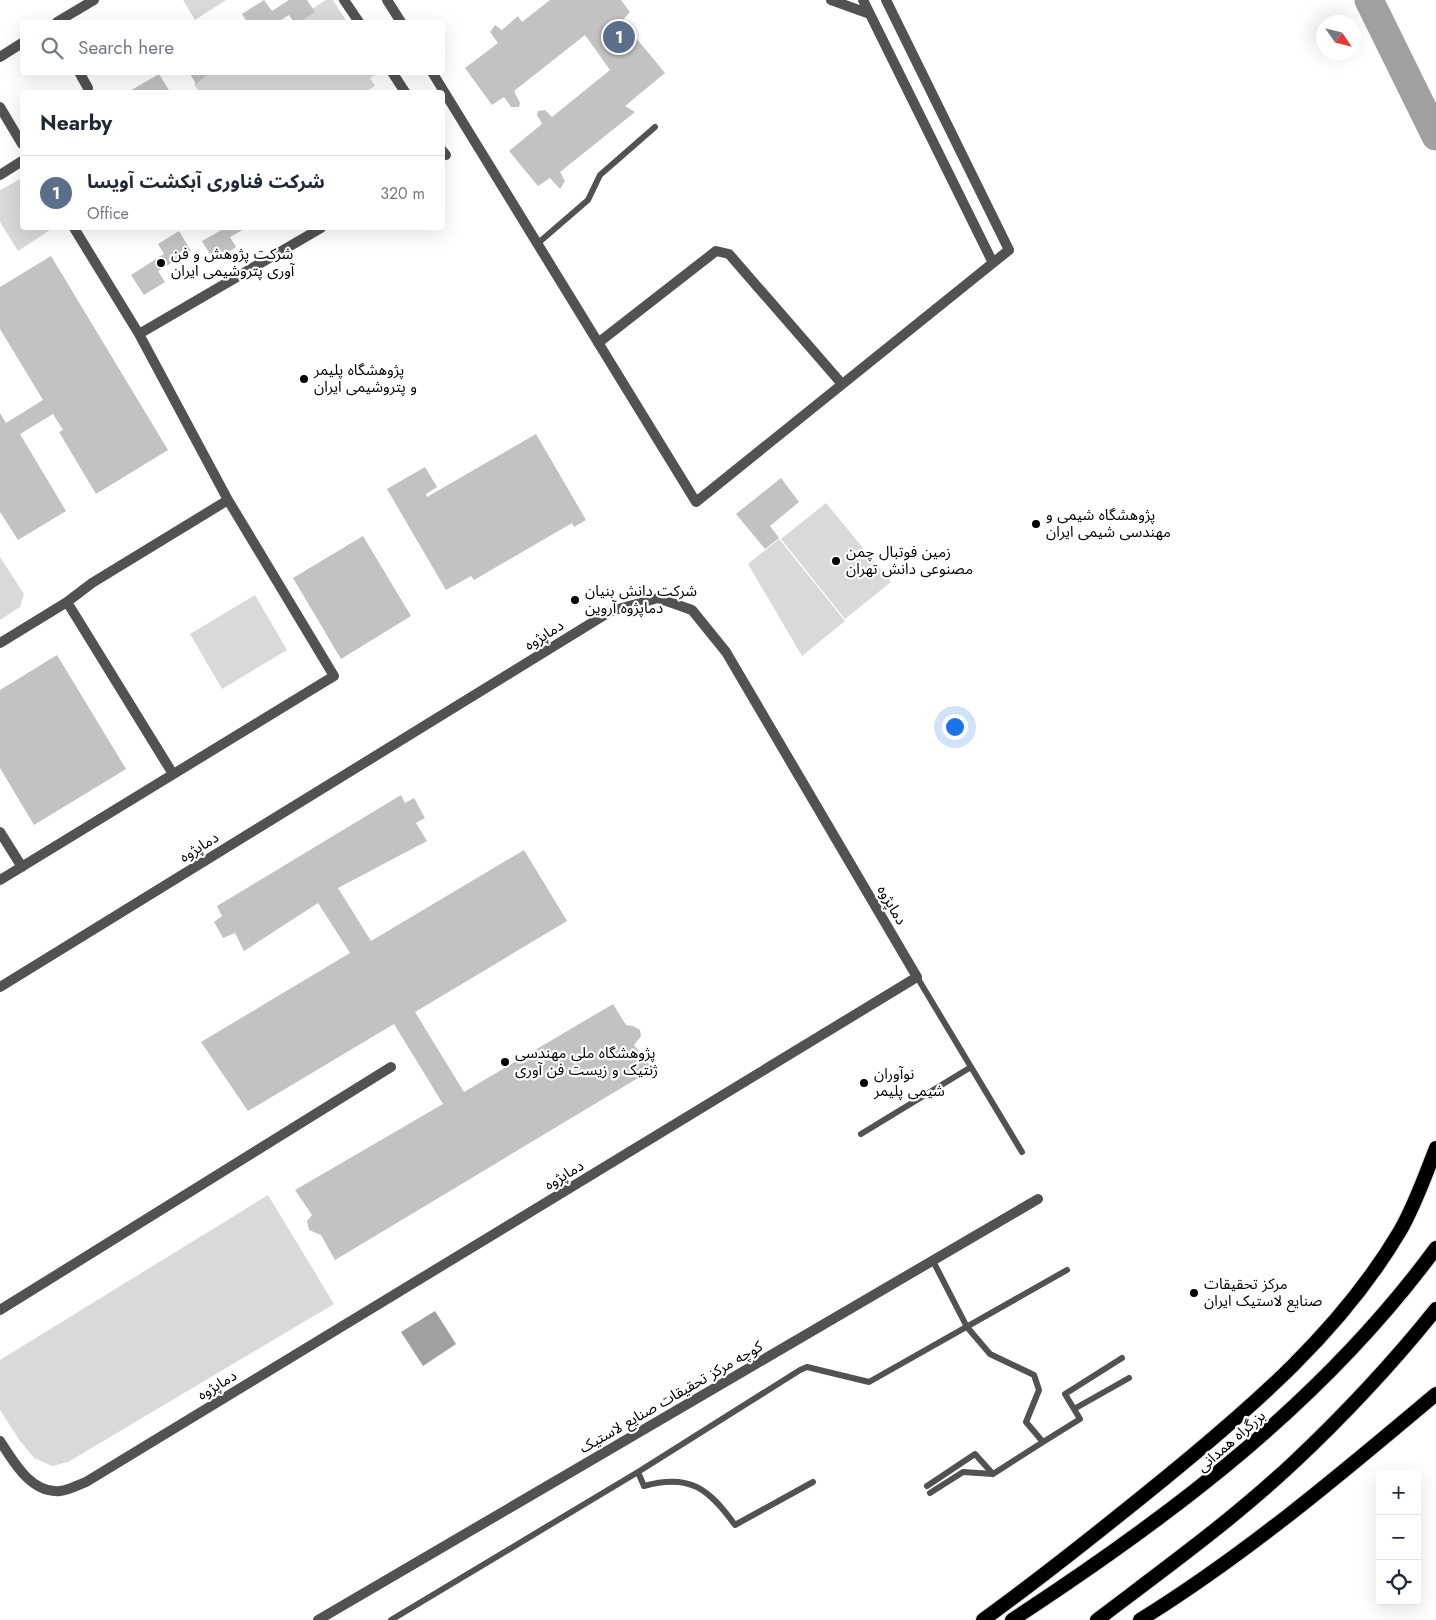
<!DOCTYPE html>
<html lang="en">
<head>
<meta charset="utf-8">
<style>
	body { margin:0; font-family:Jost,"Noto Sans Arabic",sans-serif; background:#f6f6f7; color:#1f2937 }
	.controls { position:absolute; right:15px; bottom:15px; display:grid; overflow:hidden; border-radius:5px; box-shadow:0 5px 20px #0002 }
	.controls button { width:45px; height:45px; display:grid; place-items:center; padding:0; border:0; border-bottom:1px solid #e0e1e3; background:#fff; color:#1f2937; font:25px sans-serif }
	.compass { position:absolute; left:1316px; top:15px; width:45px; height:45px; border-radius:50%; background:#fff; box-shadow:0 5px 20px #0002; rotate:125deg }
	.you { position:absolute; left:954px; top:726px; width:18px; height:18px; margin:-12px; border:4px solid #fff; border-radius:50%; background:#1a73e8; box-shadow:0 0 0 8px #1a73e833 }
	.badge { display:grid; place-items:center; width:32px; height:32px; border-radius:50%; background:#2563eb; color:#fff; font-size:16px; font-weight:700 }
	.pin { position:absolute; translate:-50% -50%; border:2px solid #fff; box-shadow:0 1px 5px #0006 }
	.list { margin:0; padding:0; list-style:none }
	h2 { display:flex; justify-content:space-between; align-items:center; height:65px; margin:0; padding:0 20px; font-size:21px }
	h2 small { font-size:16px; font-weight:400; color:#747a83 }
	.list li { display:grid; grid-template-columns:32px 1fr auto; gap:15px; align-items:center; box-sizing:border-box; height:75px; padding:0 20px; border-top:1px solid #e0e1e3 }
	.list b { display:block; font-size:19px; white-space:nowrap }
	.list p { margin:0; font-size:16px; white-space:nowrap; color:#747a83 }
	.list em { font-size:16px; font-style:normal; color:#747a83 }
	.icon { flex:none; width:28px; height:28px; fill:none; stroke:currentColor; stroke-width:2; stroke-linecap:round; stroke-linejoin:round }
	.map { position:relative; flex:none; width:1436px; height:1620px; overflow:hidden }
	.search { position:absolute; background:#fff; box-shadow:0 5px 20px #0002; left:20px; top:20px; width:425px; height:55px; display:flex; align-items:center; gap:12px; box-sizing:border-box; padding:0 18px; border-radius:5px; color:#747a83; font-size:19px }
	.panel { position:absolute; background:#fff; box-shadow:0 5px 20px #0002; left:20px; top:90px; width:425px; height:140px; border-radius:5px }
	.map>svg:first-child { display:block }
</style>
</head>
<body>
<div class="map">
<svg width="1436" height="1620" viewBox="0 0 1436 1620">
	<rect width="100%" height="100%" fill="#fff"/>
	<path fill="#d9d9d9" d="M 183,0 L 226,0 L 195,20 Z
		M 326,0 L 333,0 L 347,22 L 291,22 Z
		M 212,73 L 378,72 L 379,73 L 370,78 L 375,86 L 365,92 L 199,92 L 194,84 Z
		M 22,178 L 22,228 L 53,228 L 18,251 L 0,222 L 0,190 Z
		M 826,503 L 891,582 L 845,619 L 781,539 Z
		M 779,539 L 845,621 L 802,656 L 748,564 Z
		M 0,557 L 24,594 L 20,607 L 0,620 Z
		M 255,595 L 287,650 L 222,689 L 190,634 Z
		M 268,1195 L 334,1304 L 68,1462 L 52,1466 L 34,1458 L 20,1441 L 0,1410 L 0,1360 Z"/>
	<path fill="#a0a0a0" d="M 435,1311 L 456,1344 L 423,1366 L 401,1332 Z"/>
	<g fill="none" stroke-linecap="round" stroke-linejoin="round">
		<path stroke="#a0a0a0" stroke-width="29" d="M 1369,0 L 1436,136"/>
	</g>
	<path fill="#c2c2c2" d="M 264,0 L 272,11 L 289,0 L 307,0 L 315,12 L 299,22 L 294,22 L 289,15 L 278,22 L 247,22 L 242,14 Z
		M 550,0 L 621,0 L 630,12 L 622,21 L 665,73 L 625,106 L 635,112 L 560,172 L 565,181 L 560,189 L 550,178 L 538,186 L 509,151 L 542,124 L 537,115 L 538,111 L 545,110 L 552,117 L 610,70 L 585,35 L 514,91 L 520,103 L 519,107 L 511,107 L 504,97 L 492,105 L 465,68 L 498,43 L 490,32 L 495,25 L 502,30 L 518,16 L 522,22 Z
		M 189,72 L 212,72 L 196,84 Z
		M 159,74 L 170,92 L 128,92 Z
		M 225,228 L 246,228 L 230,237 L 236,247 L 214,261 L 202,241 Z
		M 179,231 L 191,251 L 158,271 L 165,282 L 144,295 L 131,275 L 164,254 L 158,244 Z
		M 51,256 L 168,450 L 96,494 L 59,432 L 63,430 L 53,414 L 20,434 L 66,511 L 18,540 L 0,512 L 0,413 L 6,423 L 43,400 L 0,329 L 0,287 Z
		M 536,434 L 586,520 L 574,527 L 572,523 L 474,580 L 471,576 L 446,590 L 387,489 L 425,467 L 437,487 L 426,494 L 427,497 Z
		M 781,478 L 799,502 L 770,526 L 779,538 L 765,549 L 736,514 Z
		M 363,536 L 411,616 L 341,659 L 293,578 Z
		M 57,655 L 126,769 L 34,825 L 0,768 L 0,690 Z
		M 401,795 L 405,803 L 414,798 L 425,818 L 416,823 L 427,841 L 338,888 L 371,941 L 524,850 L 567,921 L 415,1012 L 464,1092 L 613,1004 L 626,1025 L 633,1026 L 640,1030 L 641,1036 L 634,1045 L 653,1069 L 335,1260 L 321,1235 L 309,1230 L 307,1221 L 312,1215 L 295,1190 L 443,1104 L 394,1024 L 248,1111 L 201,1042 L 350,953 L 318,903 L 244,951 L 235,933 L 223,938 L 214,922 L 222,916 L 217,906 Z"/>
	<g fill="none" stroke-linecap="round" stroke-linejoin="round">
		<defs>
			<path id="trunk" d="M 983,1620 C 1045,1575 1105,1527 1164,1479 C 1253,1406 1341,1331 1400,1231 C 1415,1205 1425,1176 1436,1148
				M 1012,1620 C 1171,1516 1322,1403 1436,1248
				M 1097,1620 C 1163,1570 1231,1521 1292,1464 C 1343,1416 1392,1364 1436,1309
				M 1140,1620 C 1245,1555 1341,1474 1436,1394"/>
		</defs>
		<use href="#trunk" stroke="#dbdbdb" stroke-width="16"/>
		<path stroke="#525252" stroke-width="6" d="M 537,244 L 588,200 L 600,175 L 655,127
			M 917,977 L 1022,1152
			M 861,1134 L 971,1067
			M 1074,1409 L 1065,1394 L 1122,1358
			M 1043,1442 L 1080,1419 L 1074,1409 L 1129,1378
			M 638,1472 L 644,1486 C 690,1473 709,1489 735,1525 L 813,1482
			M 927,1486 L 975,1454 L 993,1474
			M 930,1493 L 963,1472 L 993,1474 L 1043,1442 L 1026,1422 L 1039,1390 L 1034,1375 L 990,1354 L 967,1327 L 933,1261
			M 391,1620 L 638,1472 L 800,1370 L 807,1367 L 869,1382 L 1067,1270"/>
		<path stroke="#525252" stroke-width="10" d="M 0,1310 L 391,1067"/>
		<path stroke="#525252" stroke-width="10" d="M 344,0 L 359,22
			M 387,0 L 401,22
			M 831,0 L 870,14
			M 863,0 L 993,263
			M 57,22 L 94,0
			M 0,57 L 22,43
			M 79,72 L 88,88
			M 392,72 L 405,92
			M 432,72 L 696,502 L 1009,250 L 886,0
			M 0,107 L 22,144
			M 442,150 L 446,155 L 442,156
			M 0,175 L 22,161
			M 74,228 L 139,334
			M 598,343 L 716,251 L 729,254 L 842,384
			M 67,602 L 92,583 L 228,500
			M 0,643 L 67,602 L 173,774
			M 0,832 L 22,867
			M 0,880 L 334,676 L 228,500 L 139,334 L 321,228
			M 0,987 L 611,611 L 658,598 L 692,610 L 726,652 L 917,977 L 86,1482 C 78,1485 69,1490 60,1491 C 31,1494 13,1461 0,1441"/>
		<path stroke="#525252" stroke-width="10" d="M 318,1620 L 1038,1199"/>
		<use href="#trunk" stroke="#000" stroke-width="14"/>
	</g>
	<g fill="#000" stroke="#fff" stroke-width="2">
		<circle cx="161" cy="263" r="5"/>
		<circle cx="304" cy="379" r="5"/>
		<circle cx="1036" cy="524" r="5"/>
		<circle cx="836" cy="561" r="5"/>
		<circle cx="575" cy="600" r="5"/>
		<circle cx="505" cy="1062" r="5"/>
		<circle cx="864" cy="1083" r="5"/>
		<circle cx="1194" cy="1293" r="5"/>
	</g>
	<g text-anchor="middle" dominant-baseline="central" stroke-width="4.5" stroke-linejoin="round" paint-order="stroke">
		<g font-size="15" fill="#000" stroke="#fff" text-anchor="start">
			<text x="171" y="254">شرکت پژوهش و فن<tspan x="171" dy="17">آوری پتروشیمی ایران</tspan></text>
			<text x="314" y="370">پژوهشگاه پلیمر<tspan x="314" dy="17">و پتروشیمی ایران</tspan></text>
			<text x="1046" y="515">پژوهشگاه شیمی و<tspan x="1046" dy="17">مهندسی شیمی ایران</tspan></text>
			<text x="846" y="552">زمین فوتبال چمن<tspan x="846" dy="17">مصنوعی دانش تهران</tspan></text>
			<text x="585" y="591">شرکت دانش بنیان<tspan x="585" dy="17">دماپژوه آروین</tspan></text>
			<text x="515" y="1053">پژوهشگاه ملی مهندسی<tspan x="515" dy="17">ژنتیک و زیست فن آوری</tspan></text>
			<text x="874" y="1074">نوآوران<tspan x="874" dy="17">شیمی پلیمر</tspan></text>
			<text x="1204" y="1284">مرکز تحقیقات<tspan x="1204" dy="17">صنایع لاستیک ایران</tspan></text>
		</g>
		<g font-size="15" fill="#000" stroke="#fff">
			<text transform="translate(544 635) rotate(-32)">دماپژوه</text>
			<text transform="translate(199 847) rotate(-32)">دماپژوه</text>
			<text transform="translate(892 905) rotate(60)">دماپژوه</text>
			<text transform="translate(564 1175) rotate(-31)">دماپژوه</text>
			<text transform="translate(217 1385) rotate(-31)">دماپژوه</text>
			<text transform="translate(671 1397) rotate(-30)">کوچه مرکز تحقیقات صنایع لاستیک</text>
			<text transform="translate(1231 1441) rotate(-41)">بزرگراه همدانی</text>
		</g>
	</g>
</svg>
<div class="controls">
<button>+</button>
<button>−</button>
<button><svg class="icon" aria-label="locate" viewBox="0 0 24 24"><circle cx="12" cy="12" r="6"/><path d="M12 2v4M12 18v4M2 12h4M18 12h4"/></svg></button>
</div>
<svg class="compass" viewBox="-18 -18 36 36"><path d="M0-13l5 13h-10z" fill="#e53935"/><path d="M0 13l5-13h-10z" fill="#747a83"/></svg>
<div class="you"></div>
<div class="pin badge" style="left:619px;top:37px;background:#5c6f8a">1</div>
<div class="search"><svg class="icon" aria-label="search" viewBox="0 0 24 24"><circle cx="10" cy="10" r="6"/><path d="M15 15l6 6"/></svg>Search here</div>
<section class="panel">
<h2>Nearby<small></small></h2>
<ul class="list">
<li><span class="badge" style="background:#5c6f8a">1</span><div><b>شرکت فناوری آبکشت آویسا</b><p>Office</p></div><em>320 m</em></li>
</ul>
</section>
</div>
</body>
</html>
